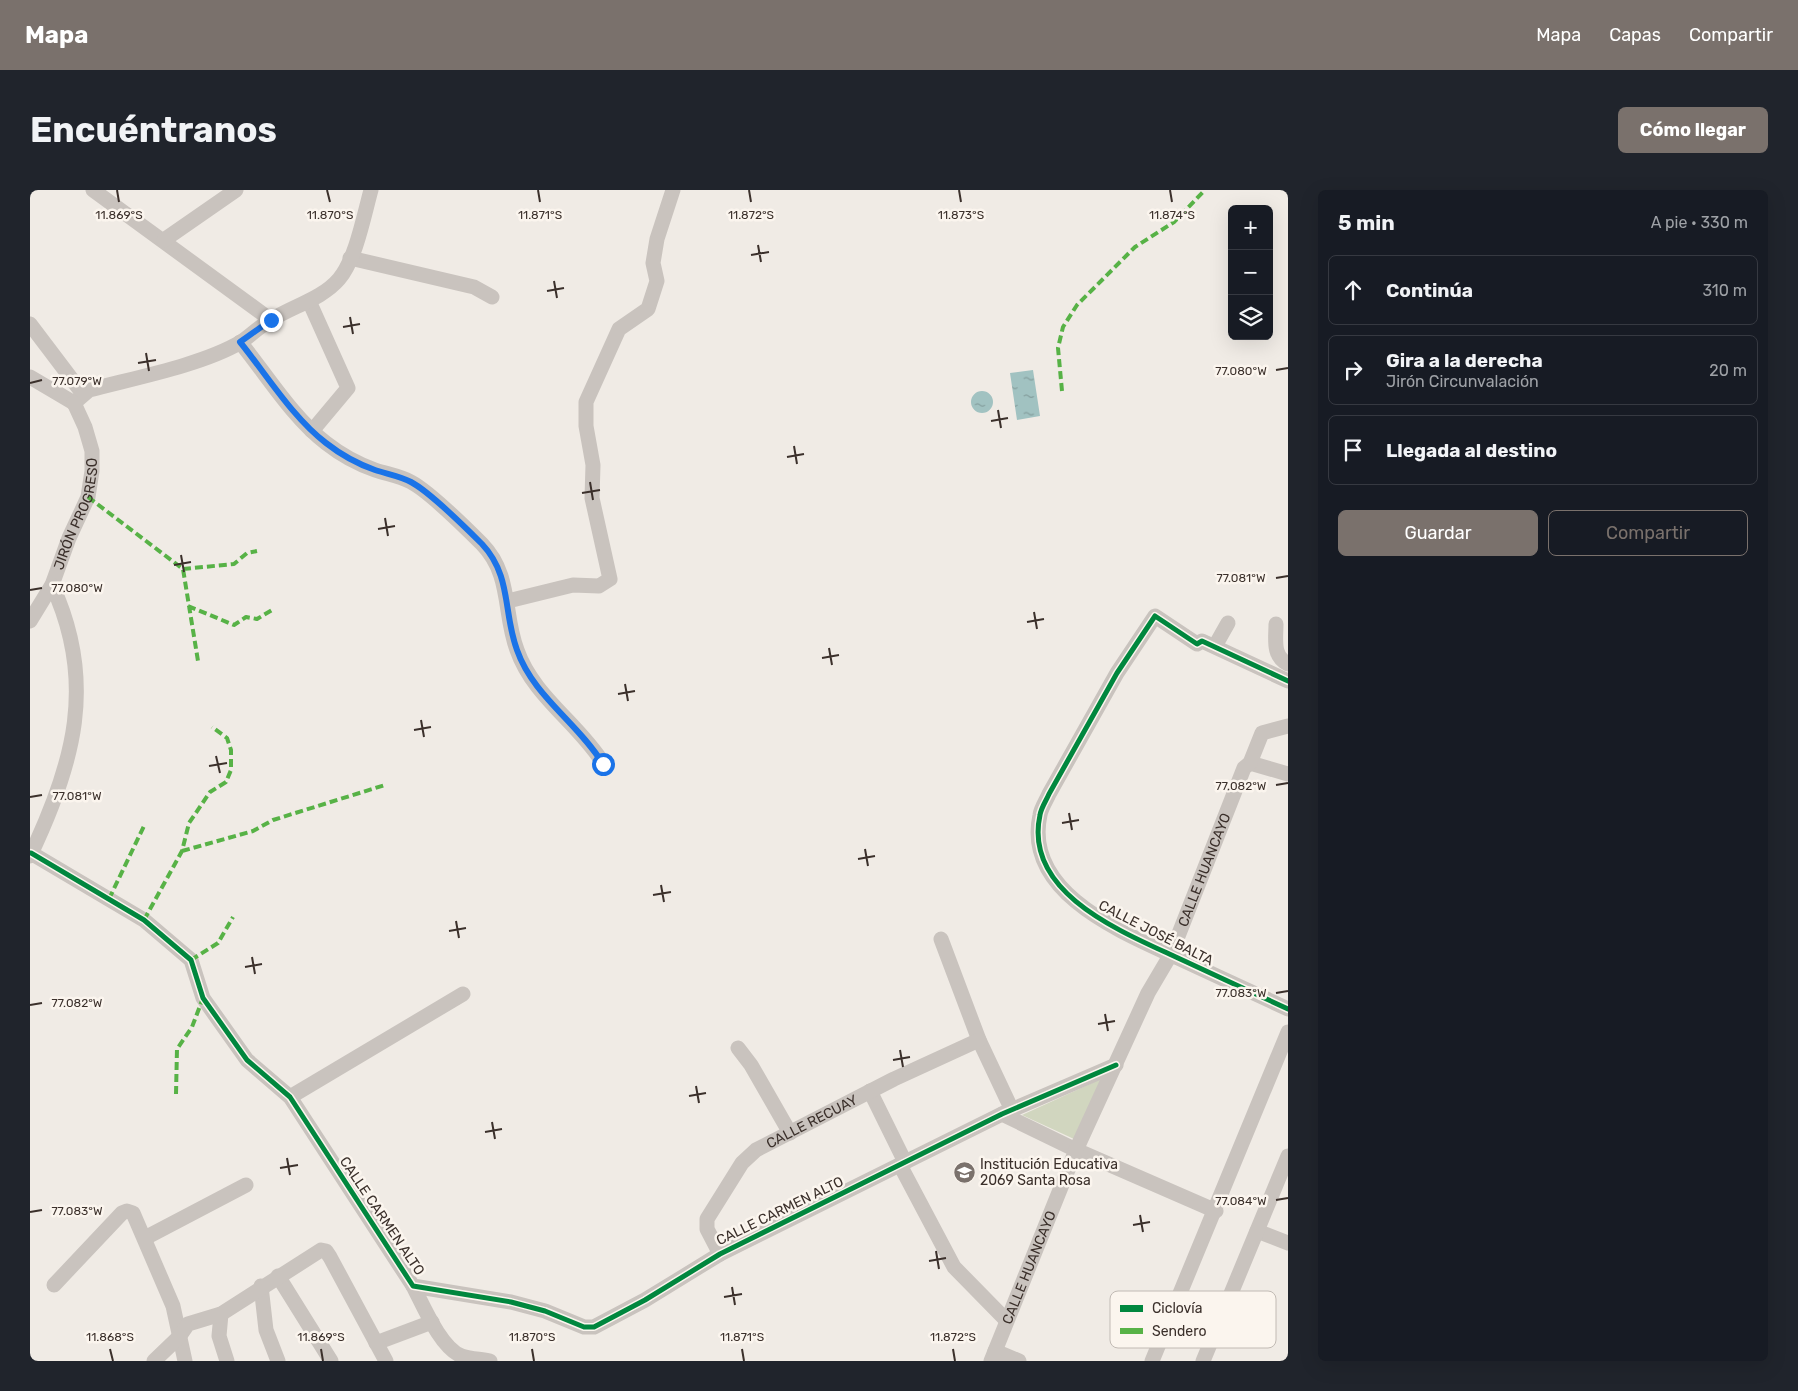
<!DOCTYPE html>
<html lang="es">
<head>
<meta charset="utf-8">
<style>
	body { margin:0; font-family:Rubik,sans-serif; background:#20242c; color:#f1f3f6 }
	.controls { position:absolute; right:15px; top:15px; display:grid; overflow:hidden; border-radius:8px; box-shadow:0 5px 20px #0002 }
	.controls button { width:45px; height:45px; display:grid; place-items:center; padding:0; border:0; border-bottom:1px solid #363941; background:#171b24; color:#f1f3f6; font:25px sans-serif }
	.stop { position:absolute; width:15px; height:15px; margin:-11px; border:4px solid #1a73e8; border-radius:50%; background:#fff }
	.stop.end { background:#1a73e8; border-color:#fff; box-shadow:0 1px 5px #0008 }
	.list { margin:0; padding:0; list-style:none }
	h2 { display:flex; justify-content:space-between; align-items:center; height:65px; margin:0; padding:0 20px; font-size:21px }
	h2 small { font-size:16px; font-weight:400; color:#9ea1a6 }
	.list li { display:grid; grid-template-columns:32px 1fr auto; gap:15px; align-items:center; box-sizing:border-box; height:70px; margin:0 10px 10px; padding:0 10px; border:1px solid #363941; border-radius:8px }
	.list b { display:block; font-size:19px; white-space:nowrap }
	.list p { margin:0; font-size:16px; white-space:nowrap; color:#9ea1a6 }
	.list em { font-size:16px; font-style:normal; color:#9ea1a6 }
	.actions { display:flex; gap:10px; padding:15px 20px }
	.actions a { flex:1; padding:11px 0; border:1px solid #7a716c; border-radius:8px; text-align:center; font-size:18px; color:#7a716c }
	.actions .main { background:#7a716c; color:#fff }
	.icon { flex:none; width:28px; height:28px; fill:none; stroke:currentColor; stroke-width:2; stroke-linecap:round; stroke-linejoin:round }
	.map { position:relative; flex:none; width:1258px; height:1171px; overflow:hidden; border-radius:8px }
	header { display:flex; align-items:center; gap:30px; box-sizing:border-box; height:70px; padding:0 25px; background:#7a716c; color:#fff }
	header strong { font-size:24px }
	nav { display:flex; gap:28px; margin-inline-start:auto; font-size:18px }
	.intro { display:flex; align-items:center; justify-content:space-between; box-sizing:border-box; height:120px; padding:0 30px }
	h1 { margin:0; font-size:35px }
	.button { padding:12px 22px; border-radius:8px; background:#7a716c; color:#fff; font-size:18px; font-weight:700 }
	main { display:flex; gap:30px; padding:0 30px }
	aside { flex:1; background:#171b24; border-radius:8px; box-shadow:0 5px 20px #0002 }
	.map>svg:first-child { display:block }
</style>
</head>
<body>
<header>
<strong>Mapa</strong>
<nav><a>Mapa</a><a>Capas</a><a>Compartir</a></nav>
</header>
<div class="intro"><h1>Encuéntranos</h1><a class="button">Cómo llegar</a></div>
<main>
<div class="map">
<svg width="1258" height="1171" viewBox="0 0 1258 1171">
	<defs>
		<pattern id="water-ripples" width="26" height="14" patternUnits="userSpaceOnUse" patternTransform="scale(1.25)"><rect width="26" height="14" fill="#a1c2c1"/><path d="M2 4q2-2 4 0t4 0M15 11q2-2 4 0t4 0" fill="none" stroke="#849e9d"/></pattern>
	</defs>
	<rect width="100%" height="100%" fill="#f0ebe5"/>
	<path fill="#d1d6bf" d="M 1071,889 L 1044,949 L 992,925 Z"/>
	<path fill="url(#water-ripples)" d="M 1003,180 L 1010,226 L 987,230 L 980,183 Z
		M941 212a11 11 0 1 1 22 0a11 11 0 1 1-22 0Z"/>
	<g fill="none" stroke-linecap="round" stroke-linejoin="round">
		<g stroke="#c9c3be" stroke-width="15">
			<path d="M 63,0 L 241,130"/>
			<path d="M 134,50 L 206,0"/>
			<path d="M 320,68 L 444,97 L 462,107"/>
			<path d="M 279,111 L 318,198 L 282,241"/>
			<path d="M 0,134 L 53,204"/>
			<path d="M 210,152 C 236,184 263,228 296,253 C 310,264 328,274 345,280 C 357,284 370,286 381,292 C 400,302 436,338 452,354 C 482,385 473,423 487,460 C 503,506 548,533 573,573"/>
			<path d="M 0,187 L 44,213"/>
			<path d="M 44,213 L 59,200 C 104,188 172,175 211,152 C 221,145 230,136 241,130 C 263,116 292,109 309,89 C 326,69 334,25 341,0"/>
			<path d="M 478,411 L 543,395 L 569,396 L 580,389 L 562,308 L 563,275 L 556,236 L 556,212 L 589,139 L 618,119 L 627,91 L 623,73 L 627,49 L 643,0"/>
			<path id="s1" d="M 0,431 L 22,395 L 39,348 L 58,307 L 62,281 L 62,261 L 55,237 L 44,213"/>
			<path d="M 1246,434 C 1246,449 1242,466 1258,474"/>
			<path d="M 1185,456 L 1198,433"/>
			<path d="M 1258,491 L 1172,451 L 1167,454 L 1125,426 L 1087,483 L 1019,604 C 1016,611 1011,618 1010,625 C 993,703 1092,742 1148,768 C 1185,785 1221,802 1258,819"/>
			<path d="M 1220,573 L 1258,584"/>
			<path d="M 1,663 L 114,730 L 161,770 L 173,808 L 217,870 L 260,907 L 383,1096 L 481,1112 L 515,1121 L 554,1137 L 564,1137 L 615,1110 L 690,1064 L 972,924 L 1086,875"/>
			<path d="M 0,666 C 44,574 67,492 22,395"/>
			<path d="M 911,749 L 949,850 L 982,920"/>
			<path d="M 708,858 L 721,875 L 760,943"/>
			<path d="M 840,901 L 875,972"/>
			<path d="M 260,907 L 433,804"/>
			<path d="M 972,924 L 1046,960 L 1186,1021"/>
			<path d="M 870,975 L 924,1077 L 976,1130"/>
			<path d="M 1227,1041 L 1258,1053"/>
			<path d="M 115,1048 L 216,995"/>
			<path id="s2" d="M 690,1064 L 677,1039 L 677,1029 L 712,973 L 726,960 L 864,889 L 949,850"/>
			<path d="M 248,1086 L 301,1171"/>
			<path d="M 24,1095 L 92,1023 L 97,1021 L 103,1023 L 143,1116 L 155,1171"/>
			<path d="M 231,1096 L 236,1140 L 248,1171"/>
			<path d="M 383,1096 C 393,1115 411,1159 432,1166 C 441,1169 451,1169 460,1171"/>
			<path d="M 191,1124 L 189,1146 L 197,1171"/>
			<path d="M 346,1153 L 402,1132"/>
			<path d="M 965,1161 L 989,1171"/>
			<path d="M 124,1171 L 149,1147 L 158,1134 L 191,1124 L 291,1060 L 296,1061 L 300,1067 L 356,1171"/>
			<path id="s3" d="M 961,1171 L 1046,960 L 1118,803 L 1141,764 L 1214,578 L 1220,573 L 1232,543 L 1258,536"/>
			<path d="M 1122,1171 L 1258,842"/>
			<path d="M 1173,1171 L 1258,966"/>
		</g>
		<path stroke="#57b246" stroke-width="4" stroke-dasharray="8 4" stroke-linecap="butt" d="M 1032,201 L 1028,158 L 1033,137 L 1047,115 L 1105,57 L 1144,32 L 1175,0
			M 58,307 L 153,379 L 168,471
			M 153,379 L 204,374 L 217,363 L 227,361
			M 158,416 L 204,435 L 216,427 L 227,429 L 242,420
			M 152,661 L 223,641 L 243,630 L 355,595
			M 79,709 L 114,636
			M 114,730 L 152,661 L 159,633 L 180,602 L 196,592 L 201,580 L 201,560 L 197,548 L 182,537
			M 161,770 L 188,753 L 203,727
			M 146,904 L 147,859 L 162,837 L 173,808"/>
		<defs>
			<path id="cycleway" d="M 1258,491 L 1172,451 L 1167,454 L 1125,426 L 1087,483 L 1019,604 C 1016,611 1011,618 1010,625 C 993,703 1092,742 1148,768 C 1185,785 1221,802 1258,819
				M 1,663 L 114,730 L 161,770 L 173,808 L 217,870 L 260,907 L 383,1096 L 481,1112 L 515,1121 L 554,1137 L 564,1137 L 615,1110 L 690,1064 L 972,924 L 1086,875"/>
		</defs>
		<use href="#cycleway" stroke="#fbf5ee" stroke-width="8"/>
		<use href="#cycleway" stroke="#00873e" stroke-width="5"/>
	</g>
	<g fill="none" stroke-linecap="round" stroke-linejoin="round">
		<path stroke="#1a73e8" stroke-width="6" d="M 241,130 L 210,152 C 236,184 263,228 296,253 C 310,264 328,274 345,280 C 357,284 370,286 381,292 C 400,302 436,338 452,354 C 482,386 473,423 487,460 C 503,506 548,533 573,574"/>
	</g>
	<path fill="none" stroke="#3b302b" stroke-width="2" d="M 87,0 L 89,12M 297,0 L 300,12M 508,0 L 510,12M 719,0 L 721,12M 929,0 L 931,12M 1140,0 L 1142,12M 728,55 L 731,72M 721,65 L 739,62M 524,91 L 527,108M 517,101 L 534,98M 320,127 L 323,144M 313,137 L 330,134M 116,163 L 119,181M 108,173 L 126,170M 1246,180 L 1258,178M 0,193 L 12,190M 968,220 L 971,238M 961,231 L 978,228M 764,256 L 767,274M 757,267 L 774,264M 560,292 L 563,310M 552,303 L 570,300M 355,328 L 358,346M 348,339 L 365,336M 151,365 L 154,382M 144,375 L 161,372M 1246,388 L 1258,386M 0,400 L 12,398M 1004,422 L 1007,439M 997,432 L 1014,429M 799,458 L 802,475M 792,468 L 809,465M 595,494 L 598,511M 588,504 L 605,501M 391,530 L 394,547M 384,540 L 401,537M 186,566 L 190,583M 179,576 L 197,573M 1246,595 L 1258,593M 0,607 L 12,605M 1039,623 L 1042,640M 1032,633 L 1049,630M 835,659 L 838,676M 828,669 L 845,666M 631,695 L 634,712M 623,705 L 641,702M 426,731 L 429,748M 419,741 L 436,738M 222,767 L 225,784M 215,777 L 232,774M 1246,803 L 1258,801M 0,815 L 12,813M 1075,824 L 1078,841M 1068,834 L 1085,831M 870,860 L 873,877M 863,870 L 880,867M 666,896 L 669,913M 659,906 L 676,903M 462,932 L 465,949M 455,942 L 472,939M 257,968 L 260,985M 250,978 L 268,975M 1246,1010 L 1258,1008M 0,1022 L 12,1020M 1110,1025 L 1113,1042M 1103,1035 L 1120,1032M 906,1061 L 909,1079M 899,1071 L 916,1068M 702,1097 L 705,1115M 694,1107 L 712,1104M 80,1159 L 83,1171M 291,1159 L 293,1171M 502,1159 L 504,1171M 712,1159 L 714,1171M 923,1159 L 925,1171"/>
	<defs>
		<symbol id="school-disc" viewBox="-11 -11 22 22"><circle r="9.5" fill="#7a716c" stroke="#fbf5ee"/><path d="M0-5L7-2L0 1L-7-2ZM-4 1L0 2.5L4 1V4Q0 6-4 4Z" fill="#fff"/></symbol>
	</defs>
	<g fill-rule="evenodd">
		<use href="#school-disc" x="922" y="970" width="25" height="25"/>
	</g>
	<g text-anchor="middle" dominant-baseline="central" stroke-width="5" stroke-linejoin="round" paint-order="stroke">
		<g font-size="14" fill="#3b302b" stroke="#fbf5ee">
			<text stroke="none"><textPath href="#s1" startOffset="118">JIRÓN PROGRESO</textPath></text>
			<text stroke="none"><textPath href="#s3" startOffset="536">CALLE HUANCAYO</textPath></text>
			<text transform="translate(1126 743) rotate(27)">CALLE JOSÉ BALTA</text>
			<text stroke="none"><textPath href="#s2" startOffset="186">CALLE RECUAY</textPath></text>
			<text transform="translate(750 1021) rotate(-26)">CALLE CARMEN ALTO</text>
			<text transform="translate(352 1026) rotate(56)">CALLE CARMEN ALTO</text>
			<text stroke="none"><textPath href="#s3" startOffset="101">CALLE HUANCAYO</textPath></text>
		</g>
		<g font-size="14" fill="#3b302b" stroke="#fbf5ee" text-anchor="start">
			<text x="950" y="974">Institución Educativa<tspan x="950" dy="16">2069 Santa Rosa</tspan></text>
		</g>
	</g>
	<rect x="1080" y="1101" width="166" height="57" rx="8" fill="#fbf5ee" stroke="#c1bab4" stroke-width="1"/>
	<rect x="1090" y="1115" width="23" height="7" fill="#00873e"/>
	<rect x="1090" y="1138" width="23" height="6" fill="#57b246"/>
	<g font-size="14" fill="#3b302b">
		<text x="1122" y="1123">Ciclovía</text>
		<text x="1122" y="1146">Sendero</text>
	</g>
	<g font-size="12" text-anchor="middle" fill="#3b302b" stroke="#fbf5ee" stroke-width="5" stroke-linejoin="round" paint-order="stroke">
		<text x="89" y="29">11.869°S</text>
		<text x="300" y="29">11.870°S</text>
		<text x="510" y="29">11.871°S</text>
		<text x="721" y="29">11.872°S</text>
		<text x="931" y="29">11.873°S</text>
		<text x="1142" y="29">11.874°S</text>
		<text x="1211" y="185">77.080°W</text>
		<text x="47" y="195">77.079°W</text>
		<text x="1211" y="392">77.081°W</text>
		<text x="47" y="402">77.080°W</text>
		<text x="1211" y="600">77.082°W</text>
		<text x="47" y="610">77.081°W</text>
		<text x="1211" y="807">77.083°W</text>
		<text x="47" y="817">77.082°W</text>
		<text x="1211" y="1015">77.084°W</text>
		<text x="47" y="1025">77.083°W</text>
		<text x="80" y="1151">11.868°S</text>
		<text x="291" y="1151">11.869°S</text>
		<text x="502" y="1151">11.870°S</text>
		<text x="712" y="1151">11.871°S</text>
		<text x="923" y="1151">11.872°S</text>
	</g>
</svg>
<div class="controls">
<button>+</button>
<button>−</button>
<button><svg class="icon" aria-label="layers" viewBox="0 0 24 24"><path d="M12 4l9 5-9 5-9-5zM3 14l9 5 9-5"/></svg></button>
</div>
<div class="stop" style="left:573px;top:574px"></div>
<div class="stop end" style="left:241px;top:130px"></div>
</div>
<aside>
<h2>5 min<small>A pie · 330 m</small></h2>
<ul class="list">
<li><svg class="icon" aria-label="ahead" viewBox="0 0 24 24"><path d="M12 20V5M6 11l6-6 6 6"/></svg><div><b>Continúa</b></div><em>310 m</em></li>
<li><svg class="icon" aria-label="right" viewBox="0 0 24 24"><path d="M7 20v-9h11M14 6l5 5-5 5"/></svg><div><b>Gira a la derecha</b><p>Jirón Circunvalación</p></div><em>20 m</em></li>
<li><svg class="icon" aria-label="arrive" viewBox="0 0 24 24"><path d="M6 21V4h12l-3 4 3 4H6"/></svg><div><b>Llegada al destino</b></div></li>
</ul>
<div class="actions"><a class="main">Guardar</a><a>Compartir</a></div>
</aside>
</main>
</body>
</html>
